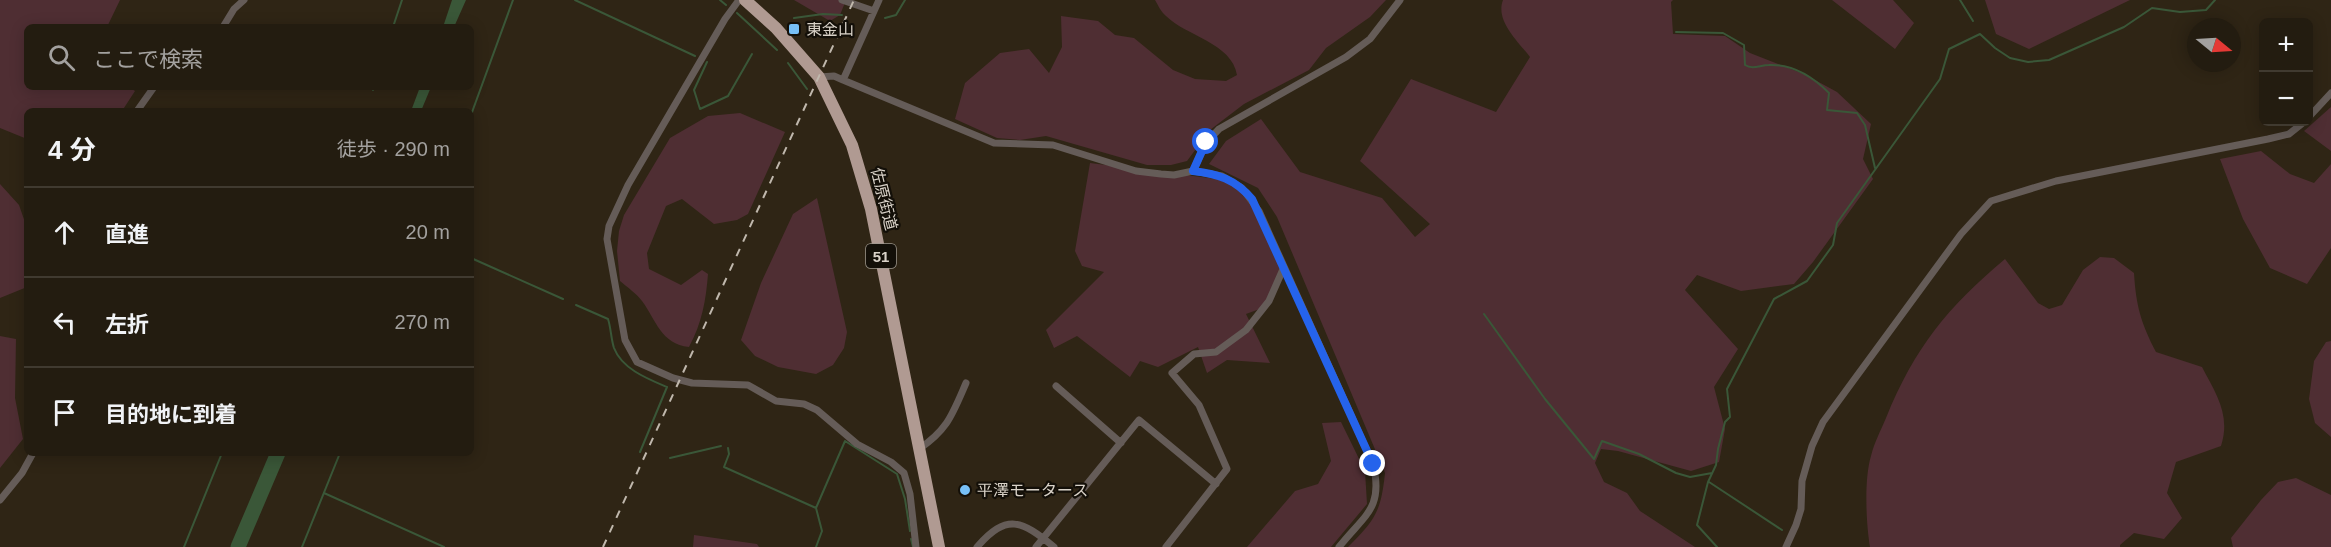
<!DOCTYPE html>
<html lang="ja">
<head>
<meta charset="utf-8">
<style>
	body { margin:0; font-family:Helvetica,"Noto Sans JP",sans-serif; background:#2f291e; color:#f1f3f6 }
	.controls { position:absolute; right:18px; top:18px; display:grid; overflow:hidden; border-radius:9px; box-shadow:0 3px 15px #0003 }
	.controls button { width:54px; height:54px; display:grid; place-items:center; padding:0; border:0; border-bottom:2px solid #403a30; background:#231c10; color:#f1f3f6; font:30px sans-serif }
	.compass { position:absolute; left:2187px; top:18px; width:54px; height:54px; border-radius:50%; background:#231c10; box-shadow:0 3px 15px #0003; rotate:108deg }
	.stop { position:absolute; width:18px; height:18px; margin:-14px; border:4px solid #2563eb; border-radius:50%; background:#fff }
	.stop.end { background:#2563eb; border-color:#fff; box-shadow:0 2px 6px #0008 }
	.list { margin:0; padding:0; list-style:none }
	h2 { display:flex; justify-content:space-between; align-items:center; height:78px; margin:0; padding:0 24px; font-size:26px }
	h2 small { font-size:20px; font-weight:400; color:#a3a19f }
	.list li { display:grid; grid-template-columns:39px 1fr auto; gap:18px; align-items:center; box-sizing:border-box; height:90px; padding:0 24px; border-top:2px solid #403a30 }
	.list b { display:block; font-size:22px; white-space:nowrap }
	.list em { font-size:20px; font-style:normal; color:#a3a19f }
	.icon { flex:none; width:33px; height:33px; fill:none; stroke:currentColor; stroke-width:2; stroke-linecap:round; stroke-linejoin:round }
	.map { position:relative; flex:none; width:2331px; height:547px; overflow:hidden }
	.search { position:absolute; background:#231c10; box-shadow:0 3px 15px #0003; left:24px; top:24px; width:450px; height:66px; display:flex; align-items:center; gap:15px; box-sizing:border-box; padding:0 21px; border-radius:9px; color:#a3a19f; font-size:22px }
	.panel { position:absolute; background:#231c10; box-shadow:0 3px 15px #0003; left:24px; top:108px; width:450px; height:348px; border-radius:9px }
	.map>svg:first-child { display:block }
</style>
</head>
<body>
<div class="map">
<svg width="2331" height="547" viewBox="0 0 2331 547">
	<rect width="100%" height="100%" fill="#2f2515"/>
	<path fill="#4f2e33" d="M 0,0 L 120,0 L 107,27 L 27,27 L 27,87 L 129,87 L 135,91 L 122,111 L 27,111 L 27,139 L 0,128 Z
		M 794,0 L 846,0 L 840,15 L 830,21 Z
		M 1155,0 L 1386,0 L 1370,17 L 1326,48 L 1309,70 L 1244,104 L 1210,130 L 1187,161 L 1171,165 L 1147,165 L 1046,136 L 1020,140 L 997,138 L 955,119 L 965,83 L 1000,53 L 1029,49 L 1049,73 L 1062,47 L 1061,16 L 1098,21 L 1115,35 L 1134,38 L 1173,70 L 1195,79 L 1226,81 L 1237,75 C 1232,43 1186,36 1166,16 C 1161,12 1158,5 1155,0 Z
		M 1503,0 L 1673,0 L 1671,2 L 1673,34 L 1725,36 L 1750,53 L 1804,74 L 1837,92 L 1871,124 L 1863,159 L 1873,179 L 1813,262 L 1794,284 L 1741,291 L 1697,275 L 1685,290 L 1738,349 L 1714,387 L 1725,429 L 1719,462 L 1691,471 L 1618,451 L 1601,449 L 1595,463 L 1604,482 L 1627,493 L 1640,511 L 1695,547 L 1348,547 C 1375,520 1381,512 1385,473 L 1277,217 L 1258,188 L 1209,164 L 1226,141 L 1261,119 L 1300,172 L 1382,198 L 1415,237 L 1430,224 L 1360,161 L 1411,79 L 1496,112 L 1530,57 C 1518,41 1495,21 1503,0 Z
		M 1832,0 L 1893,0 L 1914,23 L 1895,49 Z
		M 1985,0 L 2130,0 L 2029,49 L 1996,34 Z
		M 2331,107 L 2331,151 L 2304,131 Z
		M 740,113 L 785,132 L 748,214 L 737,220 L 714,224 L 682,199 L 666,206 L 647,253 L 649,269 L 681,285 L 702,270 L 708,274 C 706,300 702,323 689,347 C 661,344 656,320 642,301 C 637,294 627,287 620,281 L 617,251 L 619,231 L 624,215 L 670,138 L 708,116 Z
		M 2261,151 L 2290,174 L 2314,183 L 2331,164 L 2331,248 L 2307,284 L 2270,268 L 2243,219 L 2220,159 Z
		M 1090,163 L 1217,179 C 1222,182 1230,183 1235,186 C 1260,202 1270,243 1280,269 L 1265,307 L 1246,314 L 1270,363 L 1227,360 L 1207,373 L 1198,347 L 1158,367 L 1140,361 L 1130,377 L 1077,336 L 1054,348 L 1046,330 L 1104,272 L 1082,266 L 1075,251 Z
		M 0,184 L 19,205 L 27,228 L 27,287 L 0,298 Z
		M 817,198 L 847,332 L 844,348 L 833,365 L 816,374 L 778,367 L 755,356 L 741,340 L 761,283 L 793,214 Z
		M 2100,257 L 2114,258 L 2134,273 C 2136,306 2141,323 2156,352 L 2202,367 C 2216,394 2231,415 2221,446 L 2176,462 L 2167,493 L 2182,518 L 2164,539 L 2134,533 L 2120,545 L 2120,547 L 1870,547 C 1866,523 1864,479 1871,456 C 1874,443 1881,430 1886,418 C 1915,347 1947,308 2005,259 L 2038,303 L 2049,309 L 2062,305 L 2083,270 Z
		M 0,336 L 16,339 L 15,398 L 23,439 L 0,468 Z
		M 2331,341 L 2331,437 L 2315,423 L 2309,399 L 2314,361 L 2326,342 Z
		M 1341,422 L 1365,471 L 1367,504 L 1331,547 L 1247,547 L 1295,491 L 1318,484 L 1331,461 L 1322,423 Z
		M 2296,478 L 2331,495 L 2331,547 L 2233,547 L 2231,538 L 2261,500 L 2278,482 Z
		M 694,535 L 757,544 L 759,547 L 693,547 Z"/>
	<path fill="#3a5738" d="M 452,0 L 466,0 L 454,27 L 443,27 Z
		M 420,87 L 431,87 L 421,111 L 411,111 Z"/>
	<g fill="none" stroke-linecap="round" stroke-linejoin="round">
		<path stroke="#3a5738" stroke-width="2" d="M 575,0 L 695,56
			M 720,0 L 726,5
			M 1960,0 L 1973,21
			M 737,13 L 777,50
			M 794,18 L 823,14 L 842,15
			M 885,18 L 896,15 L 905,0
			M 393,27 L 402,0
			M 1676,32 L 1723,33 L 1744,45 L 1745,65 C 1753,70 1760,65 1769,65 C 1793,64 1812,76 1829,93 L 1827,110 L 1857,113 L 1865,125 L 1875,168
			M 707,62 L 694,90 L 700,109 L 728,96 L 752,54
			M 788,63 L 807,89
			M 373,90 L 373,87
			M 471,115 L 513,0
			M 471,258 L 563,299
			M 576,305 L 608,319 C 611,328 611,339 614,348 C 622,369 648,379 667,387 L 640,452
			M 1484,314 L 1545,399 L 1594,459 L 1602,441 L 1639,454 L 1676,473 L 1690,477 L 1712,473
			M 728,448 L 729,454 L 724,467 L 816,508 L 845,441 L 897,474 L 905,499 L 910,531
			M 670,458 L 721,446
			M 1709,482 L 1782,530
			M 324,493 L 444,547
			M 816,508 L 822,531 L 816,547
			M 911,539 L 913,547
			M 184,547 L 222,453
			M 302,547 L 340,453
			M 1717,547 L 1697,525 L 1708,482 L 1716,465 L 1718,449 L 1725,422 L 1730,417 L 1727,389 L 1774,299 L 1807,281 L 1833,245 L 1837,223 L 1940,79 L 1949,49 L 1980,34 L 1995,48 L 2010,58 L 2028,62 L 2049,60 L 2124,27 L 2152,8 L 2180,12 L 2206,10 L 2215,0"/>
		<path stroke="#3a5738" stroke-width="15" d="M 238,547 L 278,453"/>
		<path stroke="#655c58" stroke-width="7" d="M 739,0 L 725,19 L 628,185 L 609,226 L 607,239 L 625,340 L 637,362 L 673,378 L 692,383 L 748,385 L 776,401 L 804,404 L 817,410 L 857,444 L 891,462 L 904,473 L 910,494 L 916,547
			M 842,0 L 874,11
			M 223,27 L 234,9 L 244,0
			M 819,77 L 834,76 L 843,80 L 994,143 L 1053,145 L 1136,171 L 1161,174 L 1174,175 L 1193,171 L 1222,176 L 1242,188 L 1259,211 L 1373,464 C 1384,509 1364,515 1339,547
			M 843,80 L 879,0
			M 137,111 L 154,87
			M 2308,118 L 2331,93
			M 1193,171 L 1206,143 L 1219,129 L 1346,57 L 1370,39 L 1400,0
			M 1056,386 L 1121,443
			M 919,449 C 948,429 952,415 966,383
			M 0,500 L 22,473 L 33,453
			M 977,547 C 1007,513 1021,520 1054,547
			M 1036,547 L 1139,420 L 1216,484
			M 1166,547 L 1227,469 L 1199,405 L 1172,373 L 1194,354 L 1216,352 L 1246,330 L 1269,301 L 1284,267
			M 1786,547 L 1796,525 L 1801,509 L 1802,481 L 1812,446 L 1823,422 L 1961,234 L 1991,201 L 2056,181 L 2268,139 L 2289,134 L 2304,122"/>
		<path stroke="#b09a92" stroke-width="12" d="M 745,0 L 776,28 L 819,77 L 852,145 L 871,209 L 939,547"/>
		<path stroke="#c0b8ad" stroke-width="2" stroke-dasharray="8 8" stroke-linecap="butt" d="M 603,547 L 854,0"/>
	</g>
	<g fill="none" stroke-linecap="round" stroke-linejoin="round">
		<path stroke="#2563eb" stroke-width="8" d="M 1206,142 L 1193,171 C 1218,174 1235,179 1252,199 L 1373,464"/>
	</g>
	<g fill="#77c0f7" stroke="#130f08" stroke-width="2">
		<rect x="788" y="23" width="12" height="12" rx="3"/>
		<circle cx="965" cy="490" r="6"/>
	</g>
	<g text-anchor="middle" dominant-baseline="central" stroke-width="4.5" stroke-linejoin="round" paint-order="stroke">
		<rect fill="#130f08" stroke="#9e988e" stroke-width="1.5" x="866" y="244" width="30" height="24" rx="4.5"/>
		<g font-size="15" font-weight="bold" fill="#d9d2c8">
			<text x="881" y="256">51</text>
		</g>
		<g font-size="16" fill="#d9d2c8" stroke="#130f08" text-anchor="start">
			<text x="806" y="29">東金山</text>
			<text x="977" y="490">平澤モータース</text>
		</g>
		<g font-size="16" fill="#d9d2c8" stroke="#130f08">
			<text transform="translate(884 199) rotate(76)">佐原街道</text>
		</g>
	</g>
</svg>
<div class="controls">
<button>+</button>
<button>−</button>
</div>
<svg class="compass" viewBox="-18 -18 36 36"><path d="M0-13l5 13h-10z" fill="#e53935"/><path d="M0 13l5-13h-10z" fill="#a3a19f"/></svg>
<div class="stop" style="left:1206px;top:142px"></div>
<div class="stop end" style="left:1373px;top:464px"></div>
<div class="search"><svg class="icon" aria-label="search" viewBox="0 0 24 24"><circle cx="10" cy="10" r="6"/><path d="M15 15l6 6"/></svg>ここで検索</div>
<section class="panel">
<h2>4 分<small>徒歩 · 290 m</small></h2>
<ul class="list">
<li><svg class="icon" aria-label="ahead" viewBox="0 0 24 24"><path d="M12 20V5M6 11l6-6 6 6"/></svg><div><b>直進</b></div><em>20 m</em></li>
<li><svg class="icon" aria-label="left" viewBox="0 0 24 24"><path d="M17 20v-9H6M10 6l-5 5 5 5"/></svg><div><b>左折</b></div><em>270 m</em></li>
<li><svg class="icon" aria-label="arrive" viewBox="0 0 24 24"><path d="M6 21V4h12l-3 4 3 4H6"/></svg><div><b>目的地に到着</b></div></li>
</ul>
</section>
</div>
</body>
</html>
